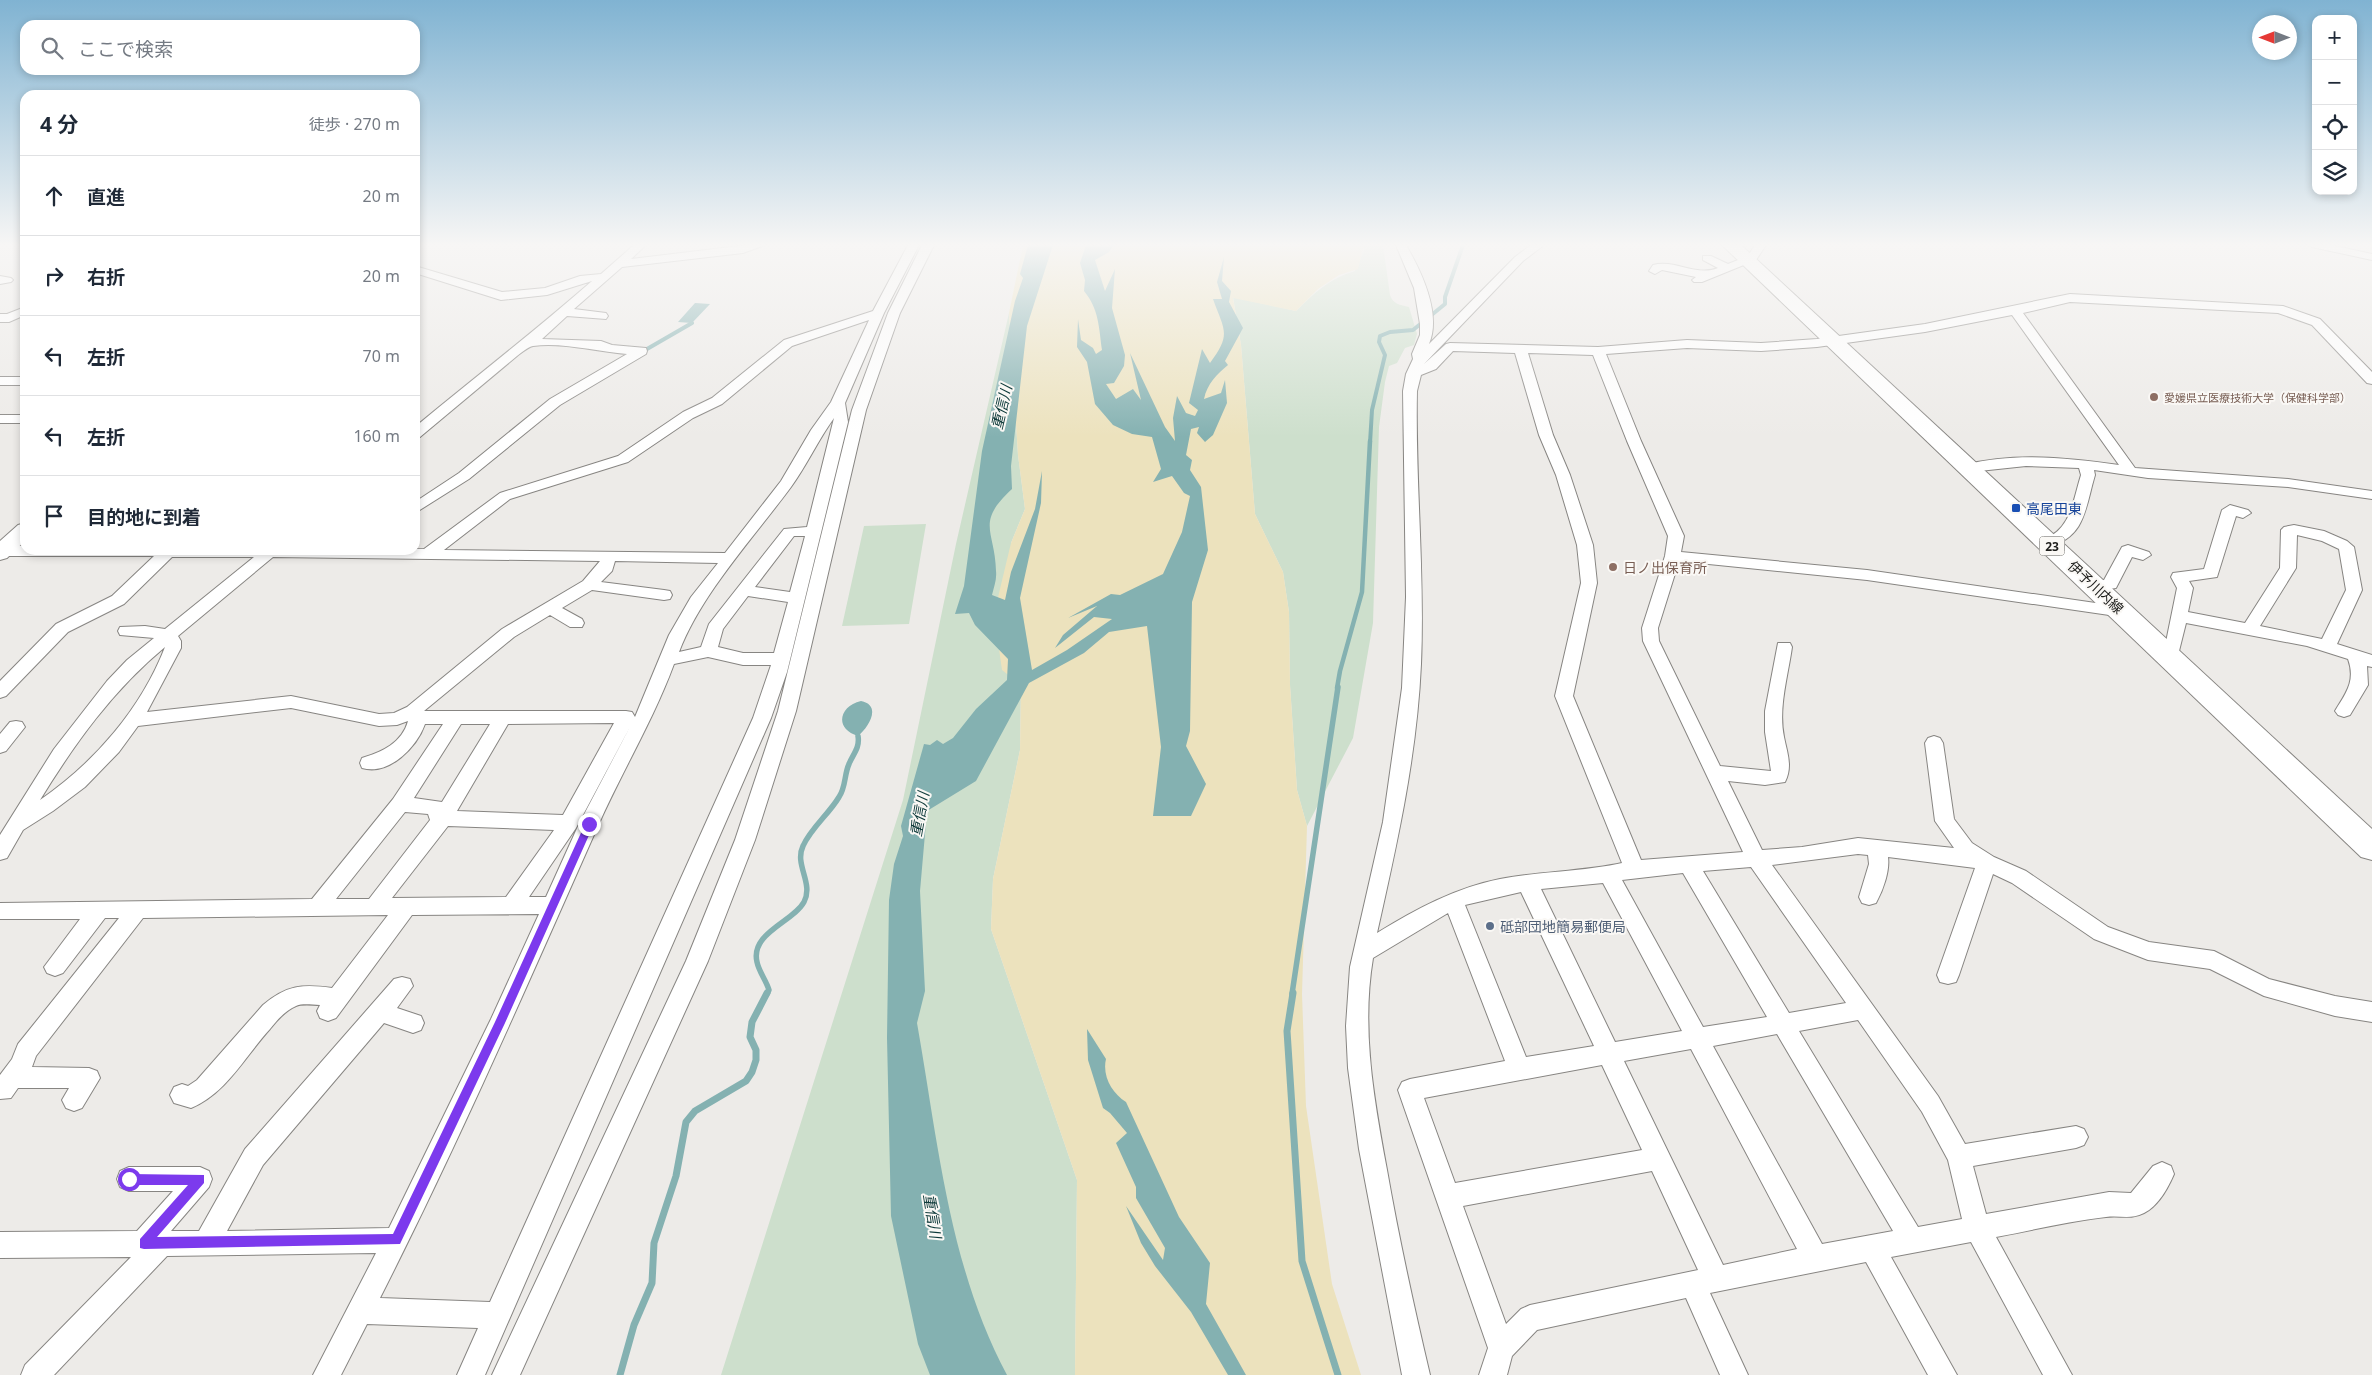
<!DOCTYPE html>
<html lang="ja">
<head>
<meta charset="utf-8">
<style>
	body { margin:0; font-family:"Noto Sans","Noto Sans JP",sans-serif; background:#f6f6f7; color:#1f2937 }
	.controls { position:absolute; right:15px; top:15px; display:grid; overflow:hidden; border-radius:10px; box-shadow:0 2px 8px #0003 }
	.controls button { width:45px; height:45px; display:grid; place-items:center; padding:0; border:0; border-bottom:1px solid #e0e1e3; background:#fff; color:#1f2937; font:25px sans-serif }
	.compass { position:absolute; left:2252px; top:15px; width:45px; height:45px; border-radius:50%; background:#fff; box-shadow:0 2px 8px #0003; rotate:270deg }
	.stop { position:absolute; width:15px; height:15px; margin:-11px; border:4px solid #7c3aed; border-radius:50%; background:#fff }
	.stop.end { background:#7c3aed; border-color:#fff; box-shadow:0 1px 5px #0008 }
	.list { margin:0; padding:0; list-style:none }
	h2 { display:flex; justify-content:space-between; align-items:center; height:65px; margin:0; padding:0 20px; font-size:21px }
	h2 small { font-size:16px; font-weight:400; color:#747a83 }
	.list li { display:grid; grid-template-columns:32px 1fr auto; gap:15px; align-items:center; box-sizing:border-box; height:80px; padding:0 20px; border-top:1px solid #e0e1e3 }
	.list b { display:block; font-size:19px; white-space:nowrap }
	.list em { font-size:16px; font-style:normal; color:#747a83 }
	.icon { flex:none; width:28px; height:28px; fill:none; stroke:currentColor; stroke-width:2; stroke-linecap:round; stroke-linejoin:round }
	.map { position:relative; flex:none; width:2372px; height:1375px; overflow:hidden }
	.search { position:absolute; background:#fff; box-shadow:0 2px 8px #0003; left:20px; top:20px; width:400px; height:55px; display:flex; align-items:center; gap:12px; box-sizing:border-box; padding:0 18px; border-radius:15px; color:#747a83; font-size:19px }
	.panel { position:absolute; background:#fff; box-shadow:0 2px 8px #0003; left:20px; top:90px; width:400px; height:465px; border-radius:15px }
	.map>svg:first-child { display:block }
</style>
</head>
<body>
<div class="map">
<svg width="2372" height="1375" viewBox="0 0 2372 1375">
	<rect width="100%" height="100%" fill="#edebe8"/>
	<path fill="#cddfcc" d="M 1364,245 L 1383,245 L 1390,295 C 1393,304 1400,305 1409,307 L 1417,334 L 1414,345 L 1405,348 L 1397,363 L 1389,366 L 1385,382 L 1379,427 L 1373,623 L 1353,738 L 1307,826 L 1297,790 L 1290,685 L 1289,612 L 1283,572 L 1255,514 L 1241,345 L 1233,297 L 1296,311 C 1314,293 1330,278 1355,271 L 1364,251 Z
		M 1009,313 L 1018,455 L 1025,509 L 1011,543 L 1021,685 L 1020,750 L 993,879 L 991,929 L 1077,1180 L 1075,1375 L 721,1375 L 903,800 L 956,544 Z
		M 926,524 L 909,624 L 842,626 L 864,526 Z"/>
	<path fill="#ece2bd" d="M 1023,245 L 1364,245 L 1358,269 L 1339,275 L 1318,289 L 1296,311 L 1233,298 L 1241,345 L 1255,514 L 1283,572 L 1289,612 L 1290,685 L 1297,790 L 1307,826 L 1302,994 L 1306,1106 L 1332,1284 L 1361,1375 L 1075,1375 L 1077,1180 L 991,929 L 993,879 L 1020,750 L 1021,685 L 1002,670 L 994,614 L 1011,543 L 1025,509 L 1018,455 L 1009,313 Z"/>
	<path fill="#84b1b1" d="M 1028,245 L 1053,245 L 1027,326 L 1011,466 L 1012,489 C 975,523 995,530 996,571 C 997,579 994,587 992,595 L 1005,600 L 1011,572 L 1035,509 L 1042,471 L 1041,503 L 1020,598 L 1032,670 L 1067,650 L 1112,619 L 1094,617 L 1055,648 L 1063,635 L 1097,606 L 1068,618 L 1111,594 L 1120,595 L 1163,574 L 1182,532 L 1190,496 L 1184,493 L 1172,476 L 1153,482 L 1161,469 L 1152,437 L 1132,434 L 1113,425 L 1095,404 L 1087,362 L 1077,347 L 1078,319 L 1081,340 L 1093,348 L 1096,354 L 1102,350 C 1099,328 1099,309 1084,291 L 1085,280 L 1080,263 L 1086,245 L 1114,245 L 1109,252 L 1095,260 L 1105,291 L 1115,269 L 1112,308 L 1125,355 L 1124,366 L 1114,383 L 1106,384 L 1116,399 L 1133,389 L 1141,400 L 1130,353 L 1165,427 L 1175,441 L 1173,418 L 1177,396 L 1186,413 L 1195,416 L 1198,410 L 1189,403 L 1202,349 L 1210,363 C 1232,334 1224,330 1213,299 L 1222,299 L 1217,282 L 1224,257 L 1222,281 L 1231,291 L 1229,302 L 1243,328 L 1225,361 L 1228,365 C 1217,374 1207,384 1204,399 L 1221,393 L 1225,380 L 1227,403 L 1213,435 L 1205,442 L 1197,433 L 1199,427 L 1191,429 L 1186,455 L 1192,460 L 1190,470 L 1201,487 L 1208,550 L 1192,602 L 1190,731 L 1186,746 L 1206,784 L 1191,816 L 1153,816 L 1161,747 L 1147,626 L 1109,632 L 1084,653 L 1029,683 L 976,781 L 927,811 L 920,891 L 925,991 L 917,1023 C 938,1141 949,1267 1007,1375 L 930,1375 L 918,1344 L 891,1216 L 887,1038 L 889,900 L 894,864 L 903,836 L 901,826 L 924,744 L 930,745 L 937,740 L 943,744 L 953,738 L 976,709 L 1007,680 L 1008,659 L 975,625 L 969,613 L 955,614 L 964,586 L 982,451 L 1015,301 L 1023,278 L 1020,274 Z
		M 695,303 L 710,304 L 692,323 L 678,322 Z
		M 861,701 C 882,705 869,727 858,736 C 834,729 839,706 861,701 Z
		M 1087,1029 L 1106,1059 C 1102,1076 1112,1093 1126,1102 L 1179,1217 L 1210,1263 L 1206,1304 L 1246,1375 L 1228,1375 L 1191,1312 L 1155,1266 L 1141,1243 L 1126,1206 L 1163,1260 L 1165,1248 L 1136,1198 L 1136,1187 L 1116,1143 L 1127,1133 L 1110,1113 L 1103,1108 L 1088,1060 Z"/>
	<g fill="none" stroke-linecap="round" stroke-linejoin="round">
		<path stroke="#84b1b1" stroke-width="4" d="M 647,349 L 692,323
			M 1370,443 L 1372,410 L 1385,355 L 1379,342 L 1380,336 L 1390,332 L 1413,330 L 1445,304 L 1445,297 L 1463,245"/>
		<path stroke="#84b1b1" stroke-width="4.5" d="M 1337,688 L 1340,671 L 1362,592 L 1370,441"/>
		<path stroke="#84b1b1" stroke-width="5.5" d="M 767,994 L 769,990 C 766,980 759,972 757,962 C 750,933 793,922 804,902 C 814,883 794,865 803,846 C 811,828 829,814 839,797 C 846,787 844,775 849,764 C 853,754 860,748 858,736
			M 1292,994 L 1338,687"/>
		<path stroke="#84b1b1" stroke-width="7" d="M 1293,993 L 1287,1031 L 1302,1261 L 1338,1375
			M 620,1375 L 634,1325 L 652,1283 L 654,1243 L 676,1176 L 686,1122 L 695,1111 L 746,1081 L 752,1072 L 756,1060 L 756,1050 L 750,1037 L 752,1022 L 767,993"/>
		<defs>
			<path id="minor" d="M 634,245 L 646,245 L 631,259 L 748,245 L 765,245 L 743,253 L 622,267 L 574,309 L 606,313 L 608,316 L 606,319 L 567,316 L 542,339 L 601,341 L 612,345 L 646,348 L 647,351 L 646,354 L 560,405 L 469,479 L 415,513 L 415,502 L 459,473 L 550,399 L 627,354 C 597,352 564,342 533,346 C 528,347 521,353 517,356 L 420,437 L 415,438 L 415,427 C 474,378 535,331 592,281 L 547,295 L 501,300 L 415,273 L 415,266 L 502,292 L 545,288 L 580,276 L 601,274 Z
				M 908,245 L 919,245 L 884,313 L 845,403 L 848,422 L 787,672 L 771,718 L 485,1375 L 457,1375 L 478,1328 L 367,1324 L 341,1375 L 313,1375 L 376,1253 L 167,1256 L 54,1375 L 21,1375 L 25,1365 L 131,1257 L 0,1258 L 0,1232 L 137,1231 L 173,1191 L 129,1191 L 120,1187 L 117,1179 L 120,1171 L 129,1167 L 200,1167 L 209,1171 L 212,1179 L 209,1187 L 171,1231 L 199,1231 L 245,1149 L 394,979 L 402,977 L 410,979 L 413,986 L 397,1008 L 421,1016 L 424,1023 L 421,1030 L 413,1033 L 384,1023 L 263,1165 L 227,1231 L 389,1228 L 491,1019 L 539,914 L 412,915 L 336,1018 L 328,1021 L 320,1018 L 317,1011 L 320,1005 C 312,1005 303,1003 296,1006 C 286,1010 277,1020 270,1029 C 246,1055 226,1094 191,1108 L 174,1103 L 170,1095 L 174,1087 L 182,1084 L 188,1086 L 197,1080 L 263,1005 C 287,985 302,984 332,988 L 388,915 L 143,918 L 36,1056 L 32,1067 L 89,1068 L 97,1071 L 100,1078 L 82,1108 L 74,1111 L 66,1108 L 62,1100 L 69,1088 L 18,1088 L 11,1098 L 0,1099 L 0,1075 L 12,1059 L 18,1044 L 119,918 L 105,918 L 63,973 L 55,976 L 47,973 L 44,967 L 80,919 L 0,919 L 0,903 L 312,899 L 393,799 L 443,724 L 425,724 C 417,747 389,776 362,768 L 360,763 L 362,758 C 382,752 402,743 408,721 L 397,725 L 379,726 L 291,708 L 138,726 L 119,752 L 85,787 L 53,811 L 23,830 L 7,858 L 0,860 L 0,835 L 54,749 L 107,681 L 127,660 L 154,638 L 120,635 L 118,631 L 120,627 L 145,626 L 165,629 L 254,557 L 172,557 L 124,604 L 68,632 L 6,696 L 0,698 L 0,681 L 56,624 L 112,596 L 154,556 L 0,556 L 0,546 L 25,546 L 25,550 L 424,549 L 500,493 L 618,456 L 683,412 L 712,398 L 784,340 L 873,311 ZM 869,320 L 831,402 L 811,430 L 781,481 L 725,553 L 444,550 L 510,499 L 628,462 L 693,418 L 722,404 L 792,346 ZM 834,418 L 807,527 L 784,529 L 709,624 L 701,647 L 679,652 C 701,594 754,537 791,487 C 807,465 818,440 834,418 ZM 794,536 L 805,536 L 790,592 L 755,587 ZM 273,557 L 600,561 L 583,581 L 502,629 L 407,707 L 394,713 L 379,714 L 291,696 L 147,712 L 181,648 L 181,641 L 178,636 ZM 615,561 L 718,563 L 691,597 L 669,635 L 635,717 L 632,712 L 626,711 L 424,711 L 514,637 L 550,615 L 570,627 L 582,627 L 584,623 L 582,619 L 562,608 L 592,590 L 664,600 L 670,599 L 672,595 L 670,591 L 664,590 L 601,582 L 612,571 ZM 748,596 L 788,602 L 774,653 L 743,653 L 718,647 L 723,629 ZM 165,647 C 141,709 94,763 40,800 C 75,743 113,690 165,647 ZM 708,657 L 743,665 L 771,665 L 753,718 L 490,1302 L 380,1298 C 458,1144 527,986 597,828 C 621,773 653,721 674,664 ZM 614,723 L 563,815 L 457,811 L 508,724 ZM 461,724 L 490,724 L 442,802 L 414,798 ZM 631,725 L 579,824 L 546,897 L 529,897 L 576,828 ZM 405,812 L 428,814 L 430,820 L 369,899 L 336,899 ZM 448,826 L 554,830 L 506,897 L 392,898 Z
				M 922,245 L 934,245 L 900,313 L 866,410 L 796,711 L 755,840 L 708,961 L 520,1375 L 492,1375 L 686,961 L 735,840 L 778,711 L 852,410 L 888,313 Z
				M 1396,245 L 1406,245 C 1421,271 1442,313 1429,344 L 1515,257 L 1531,245 L 1544,245 L 1523,261 L 1424,364 L 1446,344 L 1450,343 L 1598,347 L 1687,340 L 1761,343 L 1817,339 L 1925,324 L 2070,294 L 2283,306 L 2320,319 L 2372,372 L 2372,384 L 2367,383 L 2312,325 L 2278,313 L 2070,302 L 2023,313 L 2135,468 L 2288,479 L 2372,491 L 2372,499 L 2288,487 L 2148,478 L 2094,470 L 2095,475 C 2085,508 2086,537 2048,547 L 2040,542 L 2043,539 C 2071,531 2073,500 2081,475 L 2079,468 L 2026,466 L 1970,472 L 1963,468 L 1965,465 C 2015,452 2068,458 2119,465 L 2012,315 L 1925,332 L 1817,347 L 1761,351 L 1687,348 L 1606,354 L 1641,441 L 1684,536 L 1681,552 L 1867,570 L 2123,607 L 2129,608 L 2131,612 L 2129,616 L 2123,617 L 1867,580 L 1679,561 L 1658,628 L 1659,641 L 1720,766 L 1771,771 L 1765,732 L 1765,711 L 1778,643 L 1790,643 L 1792,647 C 1788,676 1778,708 1784,737 C 1787,753 1793,766 1785,782 L 1765,785 L 1728,781 L 1762,850 L 1802,847 L 1858,838 L 1954,848 L 1935,821 L 1925,743 L 1928,738 L 1934,736 L 1940,738 L 1943,743 L 1954,819 L 1972,843 L 1994,857 L 2026,871 L 2108,927 L 2149,942 L 2214,951 L 2269,979 L 2335,996 L 2372,1002 L 2372,1022 L 2335,1016 L 2264,996 L 2210,969 L 2148,960 L 2094,939 L 2012,883 L 1993,874 L 1959,975 L 1956,982 L 1948,984 L 1940,982 L 1937,975 L 1975,868 L 1888,857 C 1890,871 1883,890 1876,903 L 1869,905 L 1862,903 L 1859,897 L 1869,864 L 1868,855 L 1858,854 L 1772,865 L 1938,1096 L 1965,1144 L 2076,1126 L 2084,1129 L 2088,1137 L 2084,1145 L 2076,1148 L 1973,1166 L 1986,1214 L 2109,1192 L 2131,1193 L 2153,1166 L 2162,1162 L 2171,1166 L 2174,1174 C 2168,1188 2158,1206 2144,1213 C 2130,1220 2120,1215 2106,1217 C 2070,1221 2033,1230 1996,1237 L 2072,1375 L 2043,1375 L 1971,1242 L 1891,1257 L 1957,1375 L 1928,1375 L 1866,1262 L 1710,1293 L 1748,1375 L 1720,1375 L 1686,1298 L 1537,1330 L 1512,1356 L 1507,1375 L 1479,1375 L 1488,1348 L 1398,1090 L 1402,1082 L 1410,1079 L 1505,1061 L 1448,913 L 1373,958 C 1361,1029 1374,1100 1387,1170 C 1399,1239 1414,1307 1430,1375 L 1402,1375 L 1359,1149 L 1348,1068 L 1346,1026 L 1350,967 L 1383,822 L 1402,688 L 1406,597 L 1403,391 L 1406,374 L 1413,359 L 1412,354 L 1420,335 L 1420,324 L 1414,288 ZM 1453,351 L 1515,353 L 1539,435 L 1556,475 L 1577,545 L 1581,583 L 1555,696 L 1622,863 C 1581,872 1540,871 1500,879 C 1455,888 1416,909 1377,933 C 1397,844 1417,756 1421,664 C 1425,573 1415,482 1417,391 L 1421,375 L 1436,369 ZM 1528,353 L 1593,355 L 1627,441 L 1668,536 L 1665,556 L 1642,628 L 1643,641 L 1743,852 L 1641,860 L 1573,696 L 1597,583 L 1593,545 L 1570,475 L 1553,435 ZM 1751,867 L 1846,1003 L 1789,1013 L 1703,871 ZM 1683,873 L 1767,1017 L 1703,1027 L 1622,880 ZM 1603,883 L 1682,1031 L 1615,1042 L 1541,889 ZM 1521,892 L 1594,1046 L 1526,1057 L 1465,905 ZM 1858,1020 L 1922,1112 L 1948,1160 L 1962,1219 L 1918,1227 L 1799,1031 ZM 1777,1034 L 1893,1231 L 1822,1244 L 1713,1046 ZM 1691,1049 L 1797,1249 L 1723,1265 L 1624,1061 ZM 1602,1065 L 1642,1150 L 1455,1183 L 1424,1098 ZM 1652,1171 L 1698,1270 L 1530,1305 L 1521,1309 L 1506,1324 L 1463,1206 Z
				M 1755,245 L 1766,245 L 1756,260 L 1702,282 L 1694,282 L 1692,280 L 1696,277 L 1662,270 L 1655,274 L 1649,271 L 1653,265 C 1675,259 1696,277 1718,268 L 1703,260 L 1703,256 L 1711,256 L 1728,264 L 1748,256 Z
				M 2310,245 L 2331,245 L 2372,254 L 2372,260 L 2312,247 Z
				M 0,276 L 11,278 L 13,280 L 11,282 L 0,284 Z
				M 25,307 L 25,315 L 9,322 L 0,322 L 0,314 L 7,314 Z
				M 0,377 L 25,377 L 25,385 L 0,385 Z
				M 0,415 L 25,415 L 25,423 L 0,423 Z
				M 2230,505 L 2248,510 L 2251,513 L 2243,518 L 2236,516 L 2217,577 L 2189,581 L 2193,588 L 2188,612 L 2245,623 L 2280,568 L 2281,530 L 2284,527 L 2294,525 L 2324,531 L 2347,541 L 2354,547 L 2362,590 L 2337,644 L 2372,655 L 2372,667 L 2367,666 L 2368,685 L 2350,715 L 2344,717 L 2338,715 L 2335,711 C 2346,693 2356,681 2348,659 L 2307,646 L 2186,623 L 2179,651 L 2160,654 L 2154,652 L 2152,648 L 2154,644 L 2166,642 L 2177,588 L 2171,577 L 2173,573 L 2204,569 L 2222,510 ZM 2297,535 L 2322,541 L 2339,549 L 2346,590 L 2322,639 L 2260,626 L 2296,568 Z
				M 2128,545 L 2149,552 L 2151,555 L 2143,560 L 2132,557 L 2116,588 L 2095,591 L 2089,590 L 2087,586 L 2089,582 L 2104,580 L 2122,547 Z
				M 16,721 L 22,722 L 25,727 L 6,751 L 0,753 L 0,734 L 10,722 Z"/>
			<path id="secondary" d="M 25,523 L 25,541 L 7,558 L 0,560 L 0,541 L 18,525 Z"/>
			<path id="primary" d="M 1722,245 L 1741,245 L 2372,829 L 2372,860 L 2361,857 Z"/>
		</defs>
		<use href="#minor" stroke="#878582" stroke-width="2"/>
		<use href="#secondary" stroke="#878582" stroke-width="2"/>
		<use href="#primary" stroke="#878582" stroke-width="2"/>
		<use href="#minor" fill="#fff" fill-rule="evenodd"/>
		<use href="#secondary" fill="#fff" fill-rule="evenodd"/>
		<use href="#primary" fill="#fff" fill-rule="evenodd"/>
	</g>
	<linearGradient id="sky" x2="0" y2="1"><stop stop-color="#80b3d2"/><stop offset="0.56" stop-color="#f7f6f5"/><stop offset="1" stop-color="#f7f6f5" stop-opacity="0"/></linearGradient>
	<rect width="2372" height="437" fill="url(#sky)"/>
	<path fill="#7c3aed" d="M 589,820 L 594,824 L 505,1023 L 400,1244 L 144,1249 L 140,1248 L 140,1239 L 188,1185 L 129,1185 L 124,1179 L 129,1174 L 204,1175 L 204,1183 L 157,1237 L 393,1234 L 495,1022 L 585,824 Z"/>
	<g fill="#8d6e63" stroke="#faf8f5" stroke-width="2">
		<circle cx="2154" cy="397" r="5"/>
		<circle cx="1613" cy="567" r="5"/>
	</g>
	<rect fill="#1a4fb4" stroke="#faf8f5" stroke-width="2" x="2011" y="503" width="10" height="10" rx="2.5"/>
	<circle fill="#5c6f8a" stroke="#faf8f5" stroke-width="2" cx="1490" cy="926" r="5"/>
	<g text-anchor="middle" dominant-baseline="central" stroke-width="4" stroke-linejoin="round" paint-order="stroke">
		<g font-size="11" fill="#785e54" stroke="#faf8f5" text-anchor="start">
			<text x="2164" y="397">愛媛県立医療技術大学（保健科学部）</text>
		</g>
		<rect fill="#faf8f5" stroke="#5f5f5c" stroke-width="1" x="2039.5" y="536.5" width="25" height="19" rx="4"/>
		<g font-size="12" font-weight="bold" fill="#1d1d1b">
			<text x="2052" y="546">23</text>
		</g>
		<g font-size="14" fill="#164399" stroke="#faf8f5" text-anchor="start">
			<text x="2026" y="508">高尾田東</text>
		</g>
		<g font-size="14" fill="#785e54" stroke="#faf8f5" text-anchor="start">
			<text x="1623" y="567">日ノ出保育所</text>
		</g>
		<g font-size="14" fill="#1d1d1b" stroke="#faf8f5">
			<text transform="translate(2096 587) rotate(43)">伊予川内線</text>
		</g>
		<g font-size="14" fill="#4e5e75" stroke="#faf8f5" text-anchor="start">
			<text x="1500" y="926">砥部団地簡易郵便局</text>
		</g>
		<g font-size="15" font-style="italic" fill="#0e3a3a" stroke="#faf8f5">
			<text transform="translate(1001 407) rotate(-77)">重信川</text>
			<text transform="translate(919 814) rotate(-80)">重信川</text>
			<text transform="translate(933 1216) rotate(81)">重信川</text>
		</g>
	</g>
</svg>
<div class="controls">
<button>+</button>
<button>−</button>
<button><svg class="icon" aria-label="locate" viewBox="0 0 24 24"><circle cx="12" cy="12" r="6"/><path d="M12 2v4M12 18v4M2 12h4M18 12h4"/></svg></button>
<button><svg class="icon" aria-label="layers" viewBox="0 0 24 24"><path d="M12 4l9 5-9 5-9-5zM3 14l9 5 9-5"/></svg></button>
</div>
<svg class="compass" viewBox="-18 -18 36 36"><path d="M0-13l5 13h-10z" fill="#e53935"/><path d="M0 13l5-13h-10z" fill="#747a83"/></svg>
<div class="stop" style="left:129px;top:1179px"></div>
<div class="stop end" style="left:589px;top:824px"></div>
<div class="search"><svg class="icon" aria-label="search" viewBox="0 0 24 24"><circle cx="10" cy="10" r="6"/><path d="M15 15l6 6"/></svg>ここで検索</div>
<section class="panel">
<h2>4 分<small>徒歩 · 270 m</small></h2>
<ul class="list">
<li><svg class="icon" aria-label="ahead" viewBox="0 0 24 24"><path d="M12 20V5M6 11l6-6 6 6"/></svg><div><b>直進</b></div><em>20 m</em></li>
<li><svg class="icon" aria-label="right" viewBox="0 0 24 24"><path d="M7 20v-9h11M14 6l5 5-5 5"/></svg><div><b>右折</b></div><em>20 m</em></li>
<li><svg class="icon" aria-label="left" viewBox="0 0 24 24"><path d="M17 20v-9H6M10 6l-5 5 5 5"/></svg><div><b>左折</b></div><em>70 m</em></li>
<li><svg class="icon" aria-label="left" viewBox="0 0 24 24"><path d="M17 20v-9H6M10 6l-5 5 5 5"/></svg><div><b>左折</b></div><em>160 m</em></li>
<li><svg class="icon" aria-label="arrive" viewBox="0 0 24 24"><path d="M6 21V4h12l-3 4 3 4H6"/></svg><div><b>目的地に到着</b></div></li>
</ul>
</section>
</div>
</body>
</html>
